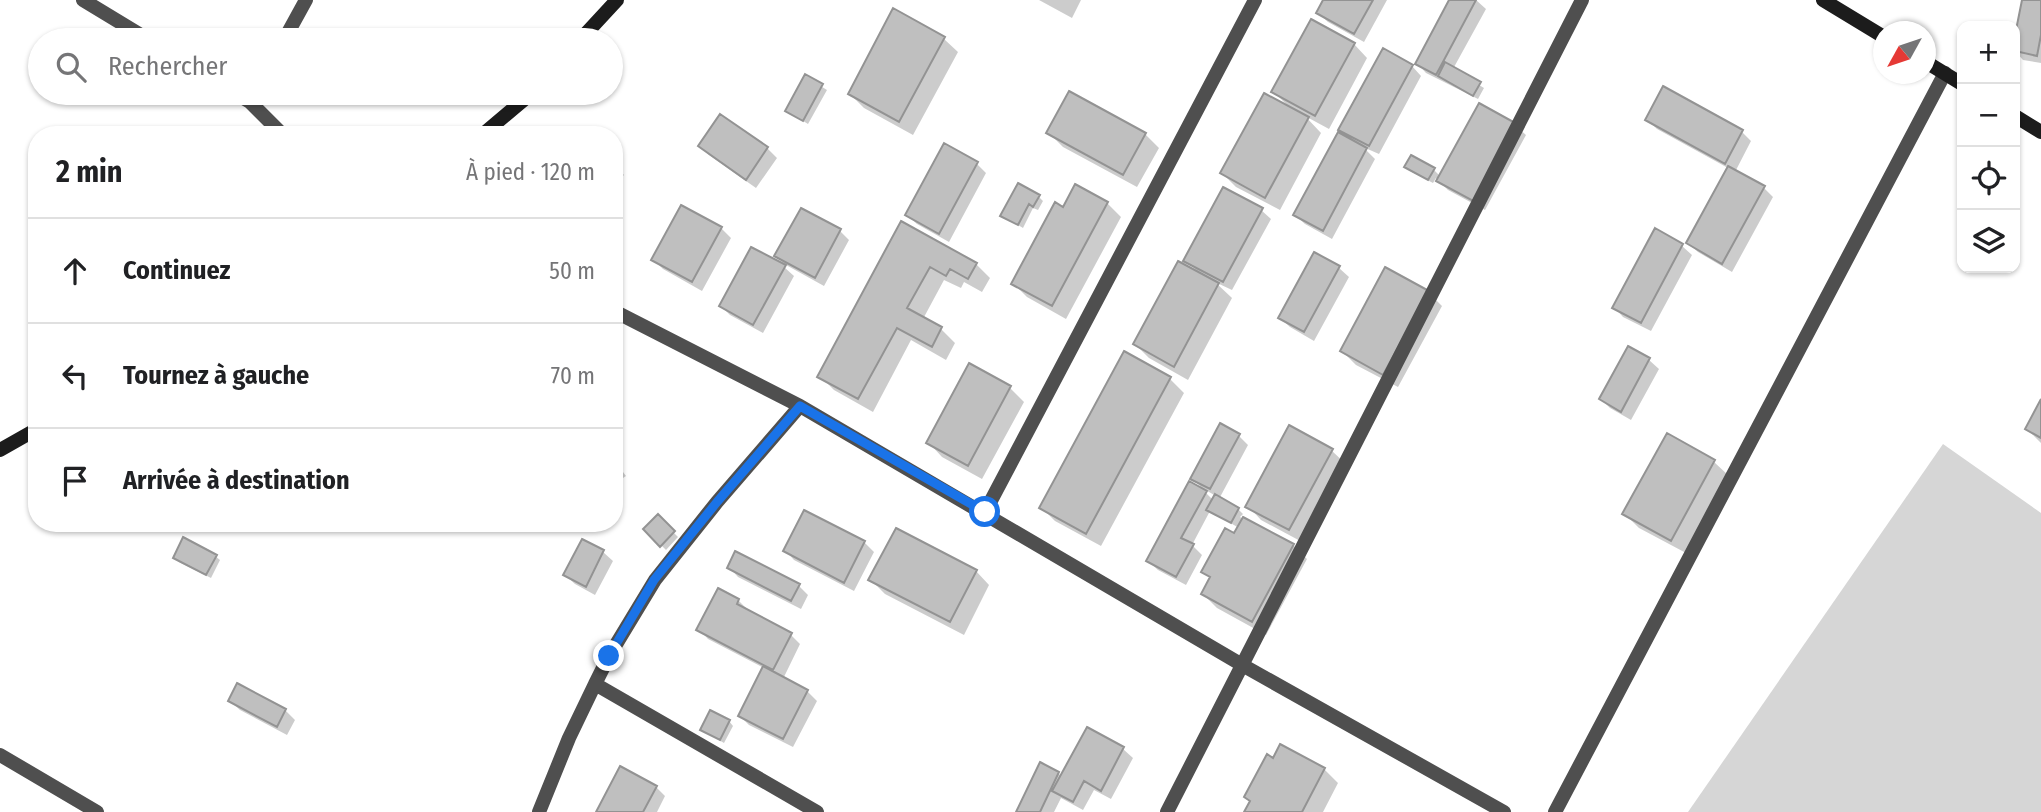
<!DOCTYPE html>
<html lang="fr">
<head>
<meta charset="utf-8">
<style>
	body { margin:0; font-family:"Fira Sans Condensed",sans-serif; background:#f6f6f6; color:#202124 }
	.controls { position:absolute; right:21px; top:21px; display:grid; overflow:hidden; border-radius:14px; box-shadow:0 2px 5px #0004 }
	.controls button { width:63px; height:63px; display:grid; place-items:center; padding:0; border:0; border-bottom:2px solid #e0e0e0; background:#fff; color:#202124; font:35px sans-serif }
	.compass { position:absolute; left:1873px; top:21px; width:63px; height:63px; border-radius:50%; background:#fff; box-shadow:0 2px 5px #0004; rotate:230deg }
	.stop { position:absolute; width:21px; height:21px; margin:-16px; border:5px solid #1a73e8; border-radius:50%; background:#fff }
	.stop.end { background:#1a73e8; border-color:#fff; box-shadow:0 2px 7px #0008 }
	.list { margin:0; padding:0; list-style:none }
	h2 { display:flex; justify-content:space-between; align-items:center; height:91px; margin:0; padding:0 28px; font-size:30px }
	h2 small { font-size:23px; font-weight:400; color:#757577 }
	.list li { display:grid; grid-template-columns:46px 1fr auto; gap:21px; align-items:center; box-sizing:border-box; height:105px; padding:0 28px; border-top:2px solid #e0e0e0 }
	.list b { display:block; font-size:26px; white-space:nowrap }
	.list em { font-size:23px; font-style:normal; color:#757577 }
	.icon { flex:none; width:38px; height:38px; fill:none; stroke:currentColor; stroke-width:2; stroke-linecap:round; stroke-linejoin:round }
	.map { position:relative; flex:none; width:2041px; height:812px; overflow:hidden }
	.search { position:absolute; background:#fff; box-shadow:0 2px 5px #0004; left:28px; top:28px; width:595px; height:77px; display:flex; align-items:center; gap:18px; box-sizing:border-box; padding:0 24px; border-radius:38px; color:#757577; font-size:26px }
	.panel { position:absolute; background:#fff; box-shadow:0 2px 5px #0004; left:28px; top:126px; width:595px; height:406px; border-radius:28px }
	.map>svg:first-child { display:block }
</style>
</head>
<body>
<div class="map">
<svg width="2041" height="812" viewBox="0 0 2041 812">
	<rect width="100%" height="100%" fill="#fff"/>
	<path fill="#d6d6d6" d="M 1943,444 L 2041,513 L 2041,812 L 1688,812 Z"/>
	<path fill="#0003" d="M 1039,0 L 1081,0 L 1072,18 Z
		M 1325,0 L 1387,0 L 1364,42 L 1328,22 L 1318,13 Z
		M 1451,0 L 1476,0 L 1486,9 L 1453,69 L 1484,88 L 1478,99 L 1426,73 L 1417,63 Z
		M 2024,0 L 2041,0 L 2041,63 L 2023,60 L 2015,51 Z
		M 894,11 L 944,39 L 958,52 L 913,135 L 864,108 L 850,94 Z
		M 1354,44 L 1367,58 L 1329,129 L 1305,116 L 1321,133 L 1280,210 L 1236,187 L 1222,173 L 1290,108 L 1273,91 Z
		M 1412,66 L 1421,76 L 1379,154 L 1363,147 L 1375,159 L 1332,239 L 1305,224 L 1295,215 L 1352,141 L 1340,129 Z
		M 806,77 L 827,90 L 808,124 L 787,111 Z
		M 721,116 L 767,148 L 777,158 L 756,188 L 709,155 L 700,146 Z
		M 1647,119 L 1742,132 L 1751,141 L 1735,172 L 1763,187 L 1773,197 L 1732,272 L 1698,252 L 1688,243 L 1728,168 L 1657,129 Z
		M 1516,126 L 1526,135 L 1485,210 L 1448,190 L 1436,178 L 1433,183 L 1410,171 L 1406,167 L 1434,170 L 1440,176 Z
		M 1049,133 L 1145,134 L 1159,148 L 1137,187 L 1063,147 Z
		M 614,164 L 624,175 L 614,184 Z
		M 977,164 L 986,173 L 949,242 L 917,224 L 907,215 Z
		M 1038,196 L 1043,201 L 1038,210 L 1033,208 L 1023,228 L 1002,215 Z
		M 1107,203 L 1121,217 L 1066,319 L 1027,297 L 1013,283 L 1064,209 Z
		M 1261,210 L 1271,219 L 1232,290 L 1215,282 L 1232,298 L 1188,380 L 1149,358 L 1135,344 L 1198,272 L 1186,260 Z
		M 902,224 L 976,264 L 990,278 L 982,292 L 964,282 L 961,288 L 944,280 L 923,319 L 941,329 L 955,343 L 946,360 L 911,340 L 873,412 L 834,390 L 820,376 Z
		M 721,228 L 731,238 L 702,291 L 663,269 L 654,260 Z
		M 840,231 L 849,240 L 824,286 L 786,265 L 777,256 Z
		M 1655,231 L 1682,246 L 1692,255 L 1651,331 L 1623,317 L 1614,307 Z
		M 1314,254 L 1339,268 L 1349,277 L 1314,341 L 1290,327 L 1280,318 Z
		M 784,267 L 794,276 L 763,333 L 730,315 L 721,306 Z
		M 1428,292 L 1442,306 L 1398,387 L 1356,365 L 1342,351 Z
		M 1628,348 L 1649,360 L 1659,369 L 1631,420 L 1610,408 L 1601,399 Z
		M 1125,354 L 1170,379 L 1184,393 L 1101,546 L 1055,521 L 1042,508 Z
		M 970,366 L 1010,388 L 1024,402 L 982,479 L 942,457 L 929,443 Z
		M 2041,403 L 2041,443 L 2027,429 Z
		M 1239,436 L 1248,445 L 1219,499 L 1238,509 L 1243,514 L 1240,517 L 1293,545 L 1307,559 L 1266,635 L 1217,608 L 1203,594 L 1211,579 L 1203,572 L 1235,535 L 1239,528 L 1210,511 L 1192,545 L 1202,555 L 1186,585 L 1158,570 L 1148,561 L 1205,492 L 1213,500 L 1216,496 L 1202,488 L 1192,478 Z
		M 1332,451 L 1346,464 L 1304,543 L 1261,520 L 1248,506 Z
		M 614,460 L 626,476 L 614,484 Z
		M 1714,462 L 1728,475 L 1686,553 L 1639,528 L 1625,514 Z
		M 658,517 L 678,537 L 666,550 L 645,529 Z
		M 583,541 L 603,552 L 613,561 L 595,595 L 575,584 L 565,575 Z
		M 864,542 L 874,552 L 854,591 L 794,560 L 785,550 Z
		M 215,556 L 220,560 L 211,578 L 179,562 L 175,557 Z
		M 729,567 L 799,586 L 808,595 L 801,609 L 738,577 Z
		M 976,571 L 989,585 L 964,635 L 885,594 L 871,580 Z
		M 738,600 L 748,610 L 791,635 L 800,644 L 783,679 L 807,691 L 817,701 L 793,747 L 749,725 L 740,716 L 764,668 L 708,639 L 699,629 Z
		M 230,701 L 285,710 L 295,720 L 287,735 L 240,710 Z
		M 729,721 L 733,726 L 724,743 L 702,730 Z
		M 1087,729 L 1123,749 L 1133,758 L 1111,799 L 1094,790 L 1083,810 L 1061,798 L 1054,812 L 1018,812 L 1058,773 L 1062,777 Z
		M 1274,760 L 1324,769 L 1338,783 L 1323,812 L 1246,812 Z
		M 656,787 L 665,796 L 657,812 L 598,812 Z"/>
	<path fill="#bfbfbf" stroke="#939393" stroke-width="2" d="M 1323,0 L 1373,0 L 1354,34 L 1316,13 Z
		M 1449,0 L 1476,0 L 1436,75 L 1415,64 Z
		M 2022,0 L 2041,0 L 2041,35 L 2037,56 L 2015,51 L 2015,35 Z
		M 893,8 L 945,37 L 899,122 L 848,94 Z
		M 1311,19 L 1355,43 L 1315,116 L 1271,92 Z
		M 1383,48 L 1413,65 L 1369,146 L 1338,130 Z
		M 1445,62 L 1481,82 L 1473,96 L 1438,76 Z
		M 805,74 L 823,84 L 803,121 L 785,111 Z
		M 1663,86 L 1743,130 L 1725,164 L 1645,120 Z
		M 1069,91 L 1146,133 L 1123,175 L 1046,133 Z
		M 1264,93 L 1309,117 L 1265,198 L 1220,173 Z
		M 1479,103 L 1517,124 L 1475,202 L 1436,181 Z
		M 720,114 L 768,147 L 746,180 L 698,146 Z
		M 1338,132 L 1367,148 L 1323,231 L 1293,215 Z
		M 944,143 L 978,162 L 939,234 L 905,215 Z
		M 1411,155 L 1435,168 L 1428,180 L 1404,167 Z
		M 1728,166 L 1765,186 L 1722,264 L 1686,243 Z
		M 1018,183 L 1040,195 L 1033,207 L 1029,204 L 1018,225 L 1000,216 Z
		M 1075,184 L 1108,202 L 1052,306 L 1011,284 L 1055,202 L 1063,207 Z
		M 1223,187 L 1263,208 L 1223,282 L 1183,261 Z
		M 681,205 L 722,227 L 692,282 L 651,260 Z
		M 801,208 L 841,229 L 815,278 L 774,256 Z
		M 901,221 L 977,263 L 968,279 L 950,269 L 946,276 L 930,267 L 907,308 L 942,327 L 932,347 L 897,328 L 858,399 L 817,377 Z
		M 1655,228 L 1683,244 L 1641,323 L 1612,308 Z
		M 751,247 L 786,265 L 753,325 L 719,306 Z
		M 1314,252 L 1340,266 L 1304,332 L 1278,318 Z
		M 1178,261 L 1219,283 L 1174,367 L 1133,344 Z
		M 1385,267 L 1429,291 L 1383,375 L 1340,351 Z
		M 1628,346 L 1650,358 L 1621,412 L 1599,399 Z
		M 1124,351 L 1171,377 L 1086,534 L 1039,508 Z
		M 969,363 L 1011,386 L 968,466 L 926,443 Z
		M 2041,399 L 2041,438 L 2025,429 Z
		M 1220,423 L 1240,434 L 1210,489 L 1190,479 Z
		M 1289,425 L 1333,449 L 1289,530 L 1245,507 Z
		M 1667,433 L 1715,460 L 1671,541 L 1622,514 Z
		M 1189,481 L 1207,491 L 1181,538 L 1194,544 L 1176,577 L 1146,561 Z
		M 1215,494 L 1239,508 L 1231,523 L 1206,510 Z
		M 804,510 L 865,541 L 844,583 L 783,551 Z
		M 658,514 L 675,531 L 660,547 L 643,529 Z
		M 1243,517 L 1294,544 L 1252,622 L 1201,594 L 1210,577 L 1201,572 L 1225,528 L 1234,533 Z
		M 896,528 L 977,570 L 950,622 L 868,580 Z
		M 183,537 L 217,555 L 206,575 L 173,558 Z
		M 582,539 L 604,550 L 586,587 L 563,575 Z
		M 735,551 L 800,584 L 791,601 L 727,568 Z
		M 718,588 L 739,599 L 737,604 L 792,633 L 773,670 L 696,630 Z
		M 763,666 L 808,690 L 783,739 L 738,716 Z
		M 237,683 L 286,709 L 277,727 L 228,701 Z
		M 710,710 L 730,720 L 720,740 L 700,730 Z
		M 1087,727 L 1124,747 L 1101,791 L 1084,781 L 1073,802 L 1052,791 Z
		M 1280,744 L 1325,768 L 1302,812 L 1244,812 L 1250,801 L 1244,797 L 1267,754 L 1273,758 Z
		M 1040,762 L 1059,772 L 1040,812 L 1016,812 Z
		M 620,766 L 657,786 L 643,812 L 596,812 Z"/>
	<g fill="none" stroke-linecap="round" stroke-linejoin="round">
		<path stroke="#4f4f4f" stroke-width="14" d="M 83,0 L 149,40
			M 284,40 L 306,0
			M 235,93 L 250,102 L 283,135
			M 614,311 L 800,406 L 1244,666 L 1504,812
			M 800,406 L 717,502 L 655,580 L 609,656 L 595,684 L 817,812
			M 985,512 L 1255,0
			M 0,755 L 97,812
			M 539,812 L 569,738 L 595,684
			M 1167,812 L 1582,0
			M 1555,812 L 1945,73"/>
		<path stroke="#1c1c1c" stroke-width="14" d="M 1823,0 L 1884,37
			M 580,40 L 617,0
			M 1926,62 L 1962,84
			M 2015,116 L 2041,132
			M 482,135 L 532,93
			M 0,450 L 37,429"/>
	</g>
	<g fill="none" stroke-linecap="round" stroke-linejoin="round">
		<path stroke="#1a73e8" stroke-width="9" d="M 609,656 L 654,580 L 717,502 L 800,406 L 985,512"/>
	</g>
</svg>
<div class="controls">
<button>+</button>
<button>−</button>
<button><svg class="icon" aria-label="locate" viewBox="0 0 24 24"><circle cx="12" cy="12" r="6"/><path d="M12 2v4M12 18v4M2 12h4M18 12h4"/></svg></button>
<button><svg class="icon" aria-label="layers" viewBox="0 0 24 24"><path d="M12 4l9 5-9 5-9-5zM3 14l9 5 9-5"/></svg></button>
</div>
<svg class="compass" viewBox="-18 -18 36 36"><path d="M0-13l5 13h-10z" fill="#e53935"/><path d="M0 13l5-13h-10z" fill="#757577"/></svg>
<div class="stop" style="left:985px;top:512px"></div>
<div class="stop end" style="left:609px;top:656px"></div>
<div class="search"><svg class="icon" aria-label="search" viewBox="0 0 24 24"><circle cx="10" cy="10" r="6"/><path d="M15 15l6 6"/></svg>Rechercher</div>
<section class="panel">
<h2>2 min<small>À pied · 120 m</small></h2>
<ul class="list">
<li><svg class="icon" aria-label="ahead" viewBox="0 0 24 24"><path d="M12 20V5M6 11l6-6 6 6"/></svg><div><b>Continuez</b></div><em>50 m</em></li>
<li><svg class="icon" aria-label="left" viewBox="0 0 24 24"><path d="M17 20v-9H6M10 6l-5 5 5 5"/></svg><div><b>Tournez à gauche</b></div><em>70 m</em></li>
<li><svg class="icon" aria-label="arrive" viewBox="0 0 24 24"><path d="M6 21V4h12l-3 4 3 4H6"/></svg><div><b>Arrivée à destination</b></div></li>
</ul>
</section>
</div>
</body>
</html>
